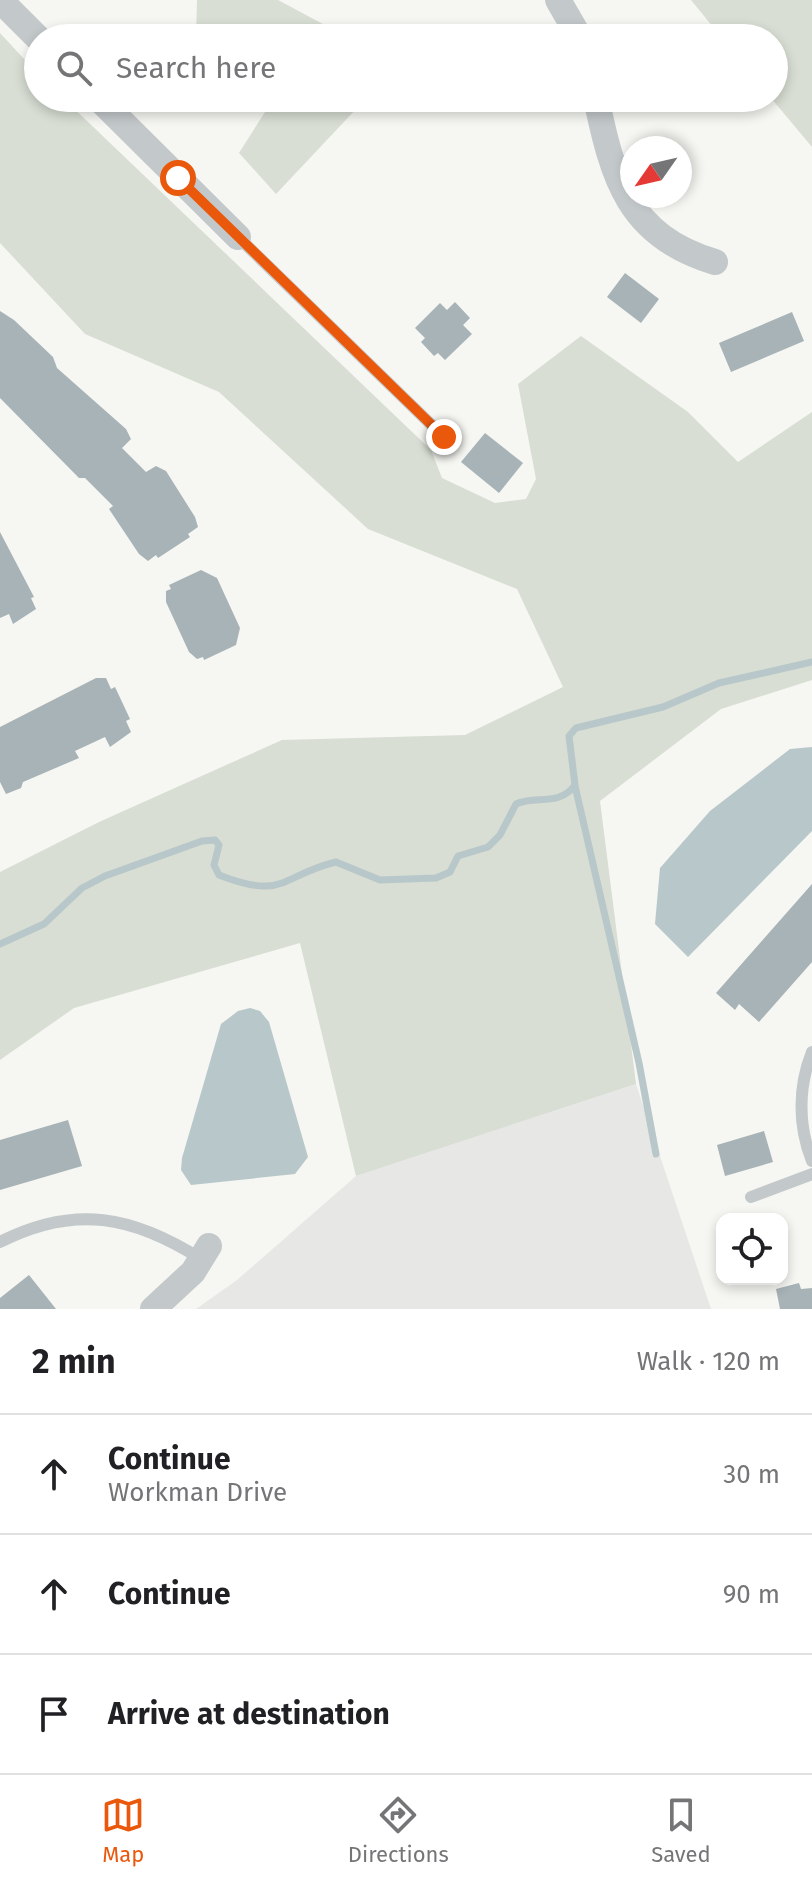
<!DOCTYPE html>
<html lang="en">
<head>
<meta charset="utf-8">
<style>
	body { margin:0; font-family:"Fira Sans",sans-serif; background:#f6f6f6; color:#202124 }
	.controls { position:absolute; right:24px; bottom:24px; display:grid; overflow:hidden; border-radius:16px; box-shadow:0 4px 12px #0003 }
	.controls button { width:72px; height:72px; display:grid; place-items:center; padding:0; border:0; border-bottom:2px solid #e0e0e0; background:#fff; color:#202124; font:40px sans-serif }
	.compass { position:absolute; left:620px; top:136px; width:72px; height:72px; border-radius:50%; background:#fff; box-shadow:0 4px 12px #0003; rotate:236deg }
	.stop { position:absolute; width:24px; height:24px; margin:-18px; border:6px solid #ea580c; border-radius:50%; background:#fff }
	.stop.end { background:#ea580c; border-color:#fff; box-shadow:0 2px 8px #0008 }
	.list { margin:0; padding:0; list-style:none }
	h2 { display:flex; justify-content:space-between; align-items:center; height:104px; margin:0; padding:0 32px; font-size:34px }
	h2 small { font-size:26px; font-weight:400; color:#757577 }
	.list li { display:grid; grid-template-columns:52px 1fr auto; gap:24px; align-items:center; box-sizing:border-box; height:120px; padding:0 32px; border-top:2px solid #e0e0e0 }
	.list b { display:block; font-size:30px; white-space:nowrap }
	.list p { margin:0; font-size:26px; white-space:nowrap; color:#757577 }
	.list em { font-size:26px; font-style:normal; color:#757577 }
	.icon { flex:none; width:44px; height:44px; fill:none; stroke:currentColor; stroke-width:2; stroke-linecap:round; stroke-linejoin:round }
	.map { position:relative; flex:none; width:812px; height:1309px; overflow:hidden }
	.search { position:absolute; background:#fff; box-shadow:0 4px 12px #0003; left:24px; right:24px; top:24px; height:88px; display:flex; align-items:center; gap:20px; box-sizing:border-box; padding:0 28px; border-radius:44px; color:#757577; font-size:30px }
	.sheet { height:464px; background:#fff }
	nav { display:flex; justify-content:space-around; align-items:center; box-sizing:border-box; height:112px; border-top:2px solid #e0e0e0; background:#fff; font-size:22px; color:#757577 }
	nav a { display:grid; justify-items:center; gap:4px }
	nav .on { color:#ea580c }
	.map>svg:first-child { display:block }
</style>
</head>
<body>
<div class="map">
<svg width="812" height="1309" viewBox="0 0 812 1309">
	<rect width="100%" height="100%" fill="#f6f6f2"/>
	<path fill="#e7e8e6" d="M 636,1084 L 711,1309 L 196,1309 L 237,1280 L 356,1176 Z"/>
	<path fill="#d8ded3" d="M 197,0 L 278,0 L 349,38 L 196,38 Z
		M 691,0 L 812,0 L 812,147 L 771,98 L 774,38 L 722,38 Z
		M 0,33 L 38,74 L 38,98 L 63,98 L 431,450 L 442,478 L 495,503 L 526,499 L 536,479 L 518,384 L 581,336 L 688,412 L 738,462 L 812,412 L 812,680 L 721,709 L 600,801 L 636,1084 L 356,1176 L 300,943 L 74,1008 L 0,1060 L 0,872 L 99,822 L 282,740 L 465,735 L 563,687 L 517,589 L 368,529 L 219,392 L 85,334 L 0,243 Z
		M 270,98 L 389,98 L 391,102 L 358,107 L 276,194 L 239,153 L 272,101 Z"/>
	<path fill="#b8c7c9" d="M 812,747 L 812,831 L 688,957 L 655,924 L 660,868 L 710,811 L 790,749 Z
		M 250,1008 L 260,1011 L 269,1022 L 308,1157 L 295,1174 L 191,1185 L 181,1170 L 182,1158 L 221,1024 L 238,1011 Z"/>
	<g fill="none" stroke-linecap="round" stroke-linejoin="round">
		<path stroke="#b8c7c9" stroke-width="7" d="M 575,786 L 639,1063 L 656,1154
			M 0,944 L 44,924 L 82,888 L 105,876 L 202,841 L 215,840 L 219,845 L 214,865 L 219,875 C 285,901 281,875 336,862 L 380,880 L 436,878 L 450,872 L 458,856 L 488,847 L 500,835 L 516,804 C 536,795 559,807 575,785 L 569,736 L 576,728 L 663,707 L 719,683 L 812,662"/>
	</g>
	<path fill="#a7b3b6" d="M 625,273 L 659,299 L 641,323 L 607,297 Z
		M 455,302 L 470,318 L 463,325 L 472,334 L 445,360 L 438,353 L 434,356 L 421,342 L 425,338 L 415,328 L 440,303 L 447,310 Z
		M 0,311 L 14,320 L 53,357 L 57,368 L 126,429 L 131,439 L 122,448 L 146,472 L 156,466 L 166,471 L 195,517 L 198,527 L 188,534 L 190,537 L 158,558 L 156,555 L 148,561 L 139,554 L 109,509 L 113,506 L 85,478 L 79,478 L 0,398 Z
		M 792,312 L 804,341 L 731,372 L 719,343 Z
		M 485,433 L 523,463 L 499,493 L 461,462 Z
		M 0,532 L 34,597 L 31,598 L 36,609 L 13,624 L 9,614 L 0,618 Z
		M 201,570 L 217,578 L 240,628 L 236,645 L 204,660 L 203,657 L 197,659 L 189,652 L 166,602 L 166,591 L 171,589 L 169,585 Z
		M 96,678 L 106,678 L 111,689 L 115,687 L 130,719 L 126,721 L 131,732 L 110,747 L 105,737 L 75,751 L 79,758 L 23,782 L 21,788 L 6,794 L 0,782 L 0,727 Z
		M 812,884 L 812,962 L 759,1022 L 739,1004 L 735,1010 L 716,993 Z
		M 68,1120 L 82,1166 L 0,1190 L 0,1140 Z
		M 764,1131 L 773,1162 L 725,1176 L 717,1145 Z
		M 29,1275 L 56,1309 L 0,1309 L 0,1298 Z
		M 799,1283 L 801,1289 L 812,1288 L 812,1309 L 780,1309 L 776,1289 Z"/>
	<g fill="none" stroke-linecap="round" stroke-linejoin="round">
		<path stroke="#c3c8ca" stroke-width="12" d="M 238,237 L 444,437
			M 812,1052 C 798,1087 798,1126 812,1161
			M 751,1197 L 812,1174
			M 0,1242 C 75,1204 133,1216 201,1259"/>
		<path stroke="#c3c8ca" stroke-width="26" d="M 0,0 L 38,38
			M 558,0 L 580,38
			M 98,98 L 238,237
			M 596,98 C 613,178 628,236 715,262
			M 153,1309 L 193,1272 L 209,1246"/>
	</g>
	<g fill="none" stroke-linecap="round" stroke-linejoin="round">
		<path stroke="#ea580c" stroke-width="10" d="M 178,178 L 444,437"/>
	</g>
</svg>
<div class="controls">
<button><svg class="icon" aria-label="locate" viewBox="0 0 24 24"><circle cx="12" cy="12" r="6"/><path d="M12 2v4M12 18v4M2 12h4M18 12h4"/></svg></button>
</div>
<svg class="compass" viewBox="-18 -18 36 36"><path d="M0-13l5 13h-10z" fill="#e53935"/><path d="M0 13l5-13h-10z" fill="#757577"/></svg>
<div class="stop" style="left:178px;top:178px"></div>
<div class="stop end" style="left:444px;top:437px"></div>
<div class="search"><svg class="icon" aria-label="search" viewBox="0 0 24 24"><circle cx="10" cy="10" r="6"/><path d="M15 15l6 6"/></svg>Search here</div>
</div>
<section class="sheet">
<h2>2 min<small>Walk · 120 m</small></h2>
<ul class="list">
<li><svg class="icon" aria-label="ahead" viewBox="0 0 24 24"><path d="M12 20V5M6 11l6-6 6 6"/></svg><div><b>Continue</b><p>Workman Drive</p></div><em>30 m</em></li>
<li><svg class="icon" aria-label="ahead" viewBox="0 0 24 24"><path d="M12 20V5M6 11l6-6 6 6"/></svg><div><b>Continue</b></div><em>90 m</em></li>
<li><svg class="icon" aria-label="arrive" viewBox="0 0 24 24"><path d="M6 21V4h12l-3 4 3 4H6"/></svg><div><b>Arrive at destination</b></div></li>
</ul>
</section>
<nav>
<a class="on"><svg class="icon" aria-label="map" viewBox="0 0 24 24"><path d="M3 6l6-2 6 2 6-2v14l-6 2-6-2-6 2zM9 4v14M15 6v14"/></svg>Map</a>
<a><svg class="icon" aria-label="directions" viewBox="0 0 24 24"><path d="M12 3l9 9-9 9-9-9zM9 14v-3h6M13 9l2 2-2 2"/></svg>Directions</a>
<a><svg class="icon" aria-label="saved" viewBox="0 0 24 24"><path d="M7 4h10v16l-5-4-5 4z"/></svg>Saved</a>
</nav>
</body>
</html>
